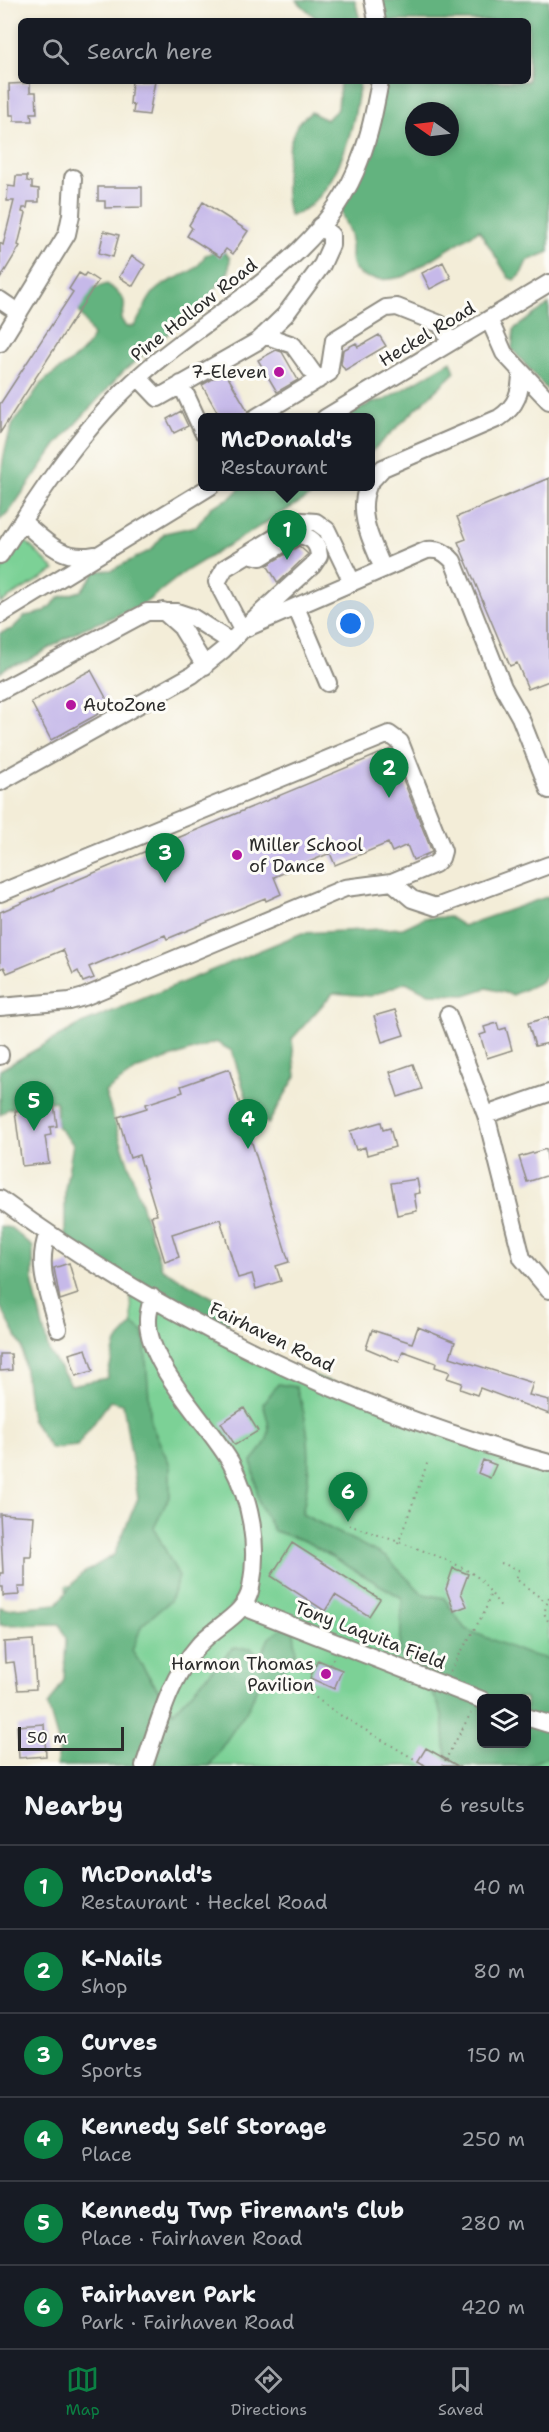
<!DOCTYPE html>
<html lang="en">
<head>
<meta charset="utf-8">
<style>
	body { margin:0; font-family:"Shantell Sans",sans-serif; background:#20242c; color:#f1f3f6 }
	.controls { position:absolute; right:18px; bottom:18px; display:grid; overflow:hidden; border-radius:9px; box-shadow:0 3px 9px #0003 }
	.controls button { width:54px; height:54px; display:grid; place-items:center; padding:0; border:0; border-bottom:2px solid #363941; background:#171b24; color:#f1f3f6; font:30px sans-serif }
	.compass { position:absolute; left:405px; top:102px; width:54px; height:54px; border-radius:50%; background:#171b24; box-shadow:0 3px 9px #0003; rotate:284deg }
	.scale { position:absolute; left:18px; bottom:15px; width:106px; box-sizing:border-box; padding-left:6px; border:3px solid #2b2b2b; border-top:0; font-size:16px; line-height:21px; white-space:nowrap; color:#2b2b2b; -webkit-text-stroke:4px #fdfcf7; paint-order:stroke }
	.you { position:absolute; left:351px; top:624px; width:21px; height:21px; margin:-15px; border:4px solid #fff; border-radius:50%; background:#1a73e8; box-shadow:0 0 0 9px #1a73e833 }
	.badge { display:grid; place-items:center; width:39px; height:39px; border-radius:50%; background:#0b8043; color:#fff; font-size:20px; font-weight:700 }
	.pin { position:absolute; translate:-50% -50px; filter:drop-shadow(0 2px 3px #0008) }
	.pin::after { content:''; position:absolute; top:32px; width:21px; height:18px; background:inherit; clip-path:polygon(0 0,100% 0,50% 100%) }
	.popup { position:absolute; left:198px; top:413px; width:177px; height:78px; box-sizing:border-box; display:grid; place-content:center; border-radius:9px; background:#171b24; filter:drop-shadow(0 2px 4px #0005); font-size:20px; white-space:nowrap; color:#9ea1a6 }
	.popup b { font-size:22px; color:#f1f3f6 }
	.popup::after { content:''; position:absolute; left:50%; top:100%; margin-left:-12px; border:12px solid transparent; border-top-color:#171b24 }
	.list { margin:0; padding:0; list-style:none }
	h2 { display:flex; justify-content:space-between; align-items:center; height:78px; margin:0; padding:0 24px; font-size:26px }
	h2 small { font-size:20px; font-weight:400; color:#9ea1a6 }
	.list li { display:grid; grid-template-columns:39px 1fr auto; gap:18px; align-items:center; box-sizing:border-box; height:84px; padding:0 24px; border-top:2px solid #363941 }
	.list b { display:block; font-size:22px; white-space:nowrap }
	.list p { margin:0; font-size:20px; white-space:nowrap; color:#9ea1a6 }
	.list em { font-size:20px; font-style:normal; color:#9ea1a6 }
	.icon { flex:none; width:33px; height:33px; fill:none; stroke:currentColor; stroke-width:2; stroke-linecap:round; stroke-linejoin:round }
	.map { position:relative; flex:none; width:549px; height:1766px; overflow:hidden }
	.search { position:absolute; background:#171b24; box-shadow:0 3px 9px #0003; left:18px; right:18px; top:18px; height:66px; display:flex; align-items:center; gap:15px; box-sizing:border-box; padding:0 21px; border-radius:9px; color:#9ea1a6; font-size:22px }
	.sheet { height:582px; background:#171b24 }
	nav { display:flex; justify-content:space-around; align-items:center; box-sizing:border-box; height:84px; border-top:2px solid #363941; background:#171b24; font-size:16px; color:#9ea1a6 }
	nav a { display:grid; justify-items:center; gap:3px }
	nav .on { color:#0b8043 }
	.map>svg:first-child { display:block }
</style>
</head>
<body>
<div class="map">
<svg width="549" height="1766" viewBox="0 0 549 1766">
	<rect width="100%" height="100%" fill="#fdfcf7"/>
	<filter id="ink" filterUnits="userSpaceOnUse"><feTurbulence type="fractalNoise" baseFrequency=".0167" numOctaves="2"/><feDisplacementMap in="SourceGraphic" scale="12" xChannelSelector="R" yChannelSelector="G"/><feConvolveMatrix kernelMatrix="1 2 1 2 8 2 1 2 1" color-interpolation-filters="sRGB"/></filter>
	<filter id="wash" filterUnits="userSpaceOnUse"><feTurbulence type="fractalNoise" baseFrequency=".008" numOctaves="4" result="noise"/><feDisplacementMap in="SourceGraphic" scale="24" xChannelSelector="R" yChannelSelector="G"/><feGaussianBlur stdDeviation="1.35" result="paint"/><feColorMatrix in="noise" values="0 0 0 0 0 0 0 0 0 0 0 0 0 0 0 0 0 1.4 0 .05"/><feComposite in="paint" operator="in"/></filter>
	<g filter="url(#wash)">
		<rect width="100%" height="100%" fill="#f3edd8"/>
		<path fill="#7bd196" stroke="#537e60" stroke-width="1.5" fill-rule="evenodd" d="M 21,537 L 55,570 L 0,603 L 0,573 Z
			M 130,1284 L 251,1352 L 549,1463 L 549,1766 L 80,1766 L 66,1586 L 150,1581 ZM 482,1698 L 526,1698 L 526,1744 L 482,1744 Z"/>
		<path fill="#64b37f" stroke="#486f55" stroke-width="1.5" fill-rule="evenodd" d="M 296,0 L 355,0 L 360,21 L 319,21 Z
			M 375,0 L 549,0 L 549,252 L 527,261 L 520,276 L 514,280 L 509,278 L 479,230 L 405,276 C 387,281 352,284 351,257 C 351,249 352,242 350,234 C 347,224 341,218 341,207 L 381,81 L 528,81 L 528,21 L 379,21 ZM 414,111 L 450,111 L 450,147 L 414,147 Z
			M 340,81 L 360,81 C 355,124 338,202 290,216 C 282,195 286,146 297,125 C 300,120 307,116 311,112 L 326,120 L 338,109 Z
			M 214,252 L 224,252 L 230,258 L 229,271 L 205,302 L 123,372 L 56,445 L 12,508 L 0,520 C 0,485 0,456 13,424 C 16,417 23,412 27,405 C 34,394 39,384 50,376 C 67,364 83,356 93,336 L 78,309 L 87,290 L 107,284 C 123,296 129,300 121,319 L 126,327 L 134,326 C 143,315 145,300 156,290 C 172,275 196,277 205,255 Z
			M 549,304 L 549,392 L 512,349 L 514,329 Z
			M 451,361 L 455,372 L 371,452 L 371,418 L 347,417 L 372,402 L 385,400 Z
			M 241,487 L 325,487 L 186,571 L 141,606 L 82,629 L 27,661 L 7,667 L 0,673 L 0,633 L 12,629 L 25,616 L 44,612 L 60,597 L 81,591 L 96,571 L 112,570 L 151,550 L 165,533 L 197,526 L 211,507 L 230,498 Z
			M 549,896 L 549,970 L 541,982 L 513,995 L 487,988 L 465,995 L 429,994 L 406,982 L 371,996 L 333,993 L 292,1039 L 296,1076 L 268,1124 L 250,1109 L 232,1051 L 216,1042 L 138,1069 L 105,1092 L 162,1269 L 231,1308 L 226,1335 L 65,1241 L 65,1189 L 73,1144 L 57,1126 L 56,1101 L 8,1109 L 0,1115 L 0,1070 L 79,1025 L 302,933 L 403,928 L 424,918 L 449,917 L 463,926 Z
			M 0,1226 L 11,1228 L 33,1247 L 33,1285 L 49,1352 L 71,1385 L 107,1378 L 116,1342 L 133,1324 L 144,1333 L 151,1424 L 170,1465 L 170,1495 L 154,1528 L 179,1577 L 170,1601 L 142,1625 L 132,1651 L 173,1712 L 233,1648 L 251,1648 L 260,1658 L 269,1638 L 283,1627 L 294,1631 L 296,1652 L 277,1676 L 261,1678 L 249,1707 L 209,1766 L 56,1766 L 60,1748 L 48,1706 L 64,1680 L 66,1639 L 60,1624 L 0,1625 L 0,1607 L 6,1609 L 57,1604 L 80,1575 L 114,1555 L 138,1498 L 123,1404 L 110,1401 L 77,1446 L 51,1449 L 31,1419 L 22,1347 L 0,1306 Z
			M 278,1384 L 296,1387 C 312,1428 312,1471 302,1514 L 386,1557 L 423,1594 L 444,1598 L 465,1629 L 527,1654 L 549,1659 L 549,1756 L 526,1766 L 449,1766 C 444,1752 445,1743 444,1728 C 442,1696 421,1679 400,1657 L 402,1598 L 305,1541 L 274,1531 L 259,1504 L 252,1461 C 272,1437 272,1433 263,1404 ZM 482,1698 L 526,1698 L 526,1744 L 482,1744 Z"/>
		<g id="blocks">
			<path fill="#c6b9e9" d="M 132,81 L 155,81 L 149,115 L 133,113 L 134,105 L 130,104 Z
				M 30,83 L 30,92 L 36,92 L 37,113 L 31,113 L 32,121 L 14,121 L 14,115 L 10,115 L 9,84 Z
				M 16,176 L 27,176 L 27,181 L 32,182 L 32,188 L 39,189 L 39,202 L 28,202 L 27,208 L 23,208 L 22,212 L 26,213 L 18,245 L 20,246 L 0,279 L 0,243 L 3,245 L 14,201 L 7,201 L 8,186 L 15,187 Z
				M 98,187 L 142,187 L 142,207 L 105,208 L 105,201 L 98,201 Z
				M 203,202 L 248,231 L 233,254 L 226,249 L 220,257 L 187,236 L 192,228 L 189,225 Z
				M 104,231 L 119,235 L 113,257 L 99,253 Z
				M 132,256 L 145,265 L 133,286 L 119,277 Z
				M 443,262 L 451,278 L 430,289 L 422,273 Z
				M 79,273 L 84,276 L 86,273 L 98,281 L 0,433 L 0,404 L 73,292 L 69,289 Z
				M 379,335 L 386,346 L 345,370 L 341,364 L 343,350 L 356,343 L 358,347 Z
				M 276,350 L 282,352 L 298,380 L 277,392 L 258,360 Z
				M 225,372 L 248,411 L 245,417 L 220,417 L 202,385 Z
				M 181,411 L 188,426 L 174,433 L 167,419 Z
				M 549,478 L 549,681 L 528,689 L 517,663 L 510,666 L 458,542 L 466,539 L 457,517 Z
				M 299,546 L 308,554 L 278,583 L 267,565 Z
				M 91,670 L 111,707 L 51,740 L 31,702 Z
				M 391,749 L 432,852 L 413,860 L 407,845 L 392,852 L 388,843 L 335,865 L 330,853 L 274,877 L 281,894 L 266,901 L 265,898 L 167,939 L 165,935 L 89,967 L 94,978 L 83,982 L 78,971 L 73,974 L 63,950 L 7,973 L 4,967 L 0,969 L 0,912 Z
				M 395,1010 L 404,1035 L 382,1042 L 374,1016 Z
				M 549,1017 L 549,1043 L 535,1046 L 528,1023 Z
				M 497,1023 L 499,1030 L 506,1028 L 512,1050 L 487,1058 L 480,1035 L 486,1033 L 484,1027 Z
				M 413,1064 L 422,1089 L 398,1097 L 390,1072 Z
				M 229,1069 L 289,1262 L 276,1266 L 281,1281 L 256,1289 L 252,1274 L 238,1278 L 220,1219 L 172,1234 L 179,1257 L 165,1262 L 151,1216 L 157,1215 L 139,1155 L 130,1158 L 118,1117 L 147,1108 L 146,1104 L 183,1092 L 181,1086 Z
				M 54,1104 L 57,1126 L 50,1127 L 51,1135 L 45,1136 L 49,1163 L 22,1166 L 15,1111 Z
				M 381,1122 L 383,1130 L 390,1128 L 395,1147 L 367,1155 L 365,1147 L 356,1150 L 350,1131 Z
				M 546,1149 L 549,1175 L 527,1182 L 519,1157 Z
				M 417,1179 L 420,1193 L 414,1194 L 417,1211 L 397,1215 L 391,1183 Z
				M 69,1263 L 78,1294 L 60,1300 L 54,1268 Z
				M 418,1327 L 455,1342 L 450,1357 L 533,1383 L 529,1395 L 549,1400 L 549,1414 L 480,1388 L 477,1395 L 460,1389 L 462,1383 L 447,1378 L 450,1372 L 435,1367 L 436,1363 L 403,1351 L 399,1362 L 366,1348 L 372,1330 L 412,1343 Z
				M 86,1349 L 93,1371 L 76,1376 L 69,1354 Z
				M 0,1354 L 11,1354 L 12,1370 L 0,1371 Z
				M 244,1408 L 258,1431 L 235,1445 L 221,1423 Z
				M 483,1460 L 496,1465 L 490,1478 L 478,1473 Z
				M 0,1514 L 34,1516 L 31,1557 L 25,1557 L 25,1587 L 18,1587 L 19,1595 L 3,1596 L 3,1587 L 0,1587 L 0,1573 L 3,1573 Z
				M 292,1543 L 380,1599 L 369,1616 L 335,1595 L 325,1611 L 271,1576 Z
				M 453,1568 L 468,1574 L 461,1593 L 467,1606 L 454,1611 L 446,1589 Z
				M 33,1640 L 36,1689 L 18,1690 L 14,1662 L 5,1663 L 4,1642 Z
				M 318,1660 L 342,1670 L 334,1689 L 310,1678 Z
				M 44,1724 L 46,1756 L 19,1758 L 17,1726 Z
				M 426,1748 L 458,1766 L 426,1766 L 418,1761 Z"/>
		</g>
	</g>
	<g filter="url(#ink)">
		<use href="#blocks" fill-opacity="0" stroke="#8f8c82" stroke-width="1.5"/>
		<g fill="none" stroke-linecap="round" stroke-linejoin="round">
			<defs>
				<path id="minor" d="M 373,0 L 377,21
					M 0,300 L 19,313
					M 489,319 L 504,353 L 549,401
					M 264,335 L 293,345 L 318,380
					M 0,343 L 67,234 L 71,215 L 73,178
					M 138,377 L 158,398 L 258,341 L 285,315 L 322,265 L 331,245 L 331,235 L 320,226
					M 181,384 L 203,432
					M 255,418 L 329,373 L 334,340 L 386,308 L 397,307 L 440,324 L 451,342
					M 325,418 L 549,283
					M 371,481 L 383,468 L 499,418 C 517,406 521,392 521,371
					M 368,486 C 356,515 373,543 383,569
					M 22,521 C 45,541 62,561 94,555
					M 248,554 L 261,557 L 297,535 C 310,536 318,542 319,556 L 313,565 L 242,630 L 217,582 L 225,568 L 302,521 L 316,522 L 327,530 L 352,582
					M 0,555 C 42,490 84,425 143,373 C 216,308 325,259 360,160 C 370,135 375,108 380,81
					M 296,607 L 328,683
					M 163,611 L 181,627 L 205,666
					M 0,615 L 211,486
					M 0,691 L 147,612 L 177,612 L 192,617 L 231,642
					M 0,782 L 192,675 L 223,650 L 242,630 L 427,550 C 439,549 445,552 453,561 L 503,687 L 520,717 L 549,790
					M 392,882 L 412,899 L 436,907 L 549,865
					M 0,893 L 389,734 L 400,742 L 443,851 L 441,858 L 435,864 L 392,882 L 345,888 L 84,997 L 70,1001 L 0,1007
					M 448,1015 L 486,1115 L 522,1258 L 549,1290
					M 0,1054 L 0,1056
					M 486,1115 L 549,1093
					M 0,1199 C 164,1320 353,1410 549,1463
					M 48,1233 C 35,1267 49,1295 58,1329
					M 244,1607 L 482,1700
					M 526,1717 L 549,1724
					M 144,1766 C 158,1726 169,1679 198,1646 C 215,1625 246,1616 251,1587 C 259,1545 251,1501 231,1463 C 209,1424 146,1364 148,1319 C 148,1312 151,1304 152,1297"/>
			</defs>
			<use href="#minor" stroke="#8f8c82" stroke-width="20"/>
			<path stroke="#8f8c82" stroke-width="2" stroke-dasharray="1.5 4.5" stroke-linecap="butt" d="M 349,1525 C 382,1537 456,1558 481,1580 C 487,1586 495,1600 503,1609
				M 398,1544 L 428,1461
				M 501,1563 L 522,1571
				M 519,1570 L 516,1579 L 546,1602
				M 549,1597 L 544,1613 L 549,1623
				M 330,1665 L 334,1657
				M 450,1671 L 485,1611 L 490,1595
				M 312,1679 L 307,1691 L 335,1712 L 426,1766
				M 442,1766 L 471,1713"/>
			<use href="#minor" stroke="#fff" stroke-width="16"/>
		</g>
	</g>
	<g fill="#b5179e" stroke="#fdfcf7" stroke-width="2">
		<circle cx="279" cy="372" r="6"/>
		<circle cx="71" cy="705" r="6"/>
		<circle cx="237" cy="855" r="6"/>
		<circle cx="326" cy="1674" r="6"/>
	</g>
	<g text-anchor="middle" dominant-baseline="central" stroke-width="6" stroke-linejoin="round" paint-order="stroke">
		<g font-size="18" fill="#2b2b2b" stroke="#fdfcf7">
			<text transform="translate(194 310) rotate(-38)">Pine Hollow Road</text>
			<text transform="translate(427 334) rotate(-31)">Heckel Road</text>
			<text transform="translate(272 1337) rotate(26)">Fairhaven Road</text>
			<text transform="translate(370 1635) rotate(21)">Tony Laquita Field</text>
		</g>
		<g font-size="18" fill="#2b2b2b" stroke="#fdfcf7" text-anchor="end">
			<text x="267" y="372">7-Eleven</text>
			<text x="83" y="705" text-anchor="start">AutoZone</text>
			<text x="249" y="845" text-anchor="start">Miller School<tspan x="249" dy="21">of Dance</tspan></text>
			<text x="314" y="1664">Harmon Thomas<tspan x="314" dy="21">Pavilion</tspan></text>
		</g>
	</g>
</svg>
<div class="controls">
<button><svg class="icon" aria-label="layers" viewBox="0 0 24 24"><path d="M12 4l9 5-9 5-9-5zM3 14l9 5 9-5"/></svg></button>
</div>
<svg class="compass" viewBox="-18 -18 36 36"><path d="M0-13l5 13h-10z" fill="#e53935"/><path d="M0 13l5-13h-10z" fill="#9ea1a6"/></svg>
<div class="scale">50 m</div>
<div class="you"></div>
<div class="pin badge" style="left:287px;top:560px">1</div>
<div class="popup"><b>McDonald's</b>Restaurant</div>
<div class="pin badge" style="left:389px;top:798px">2</div>
<div class="pin badge" style="left:165px;top:883px">3</div>
<div class="pin badge" style="left:248px;top:1149px">4</div>
<div class="pin badge" style="left:34px;top:1131px">5</div>
<div class="pin badge" style="left:348px;top:1522px">6</div>
<div class="search"><svg class="icon" aria-label="search" viewBox="0 0 24 24"><circle cx="10" cy="10" r="6"/><path d="M15 15l6 6"/></svg>Search here</div>
</div>
<section class="sheet">
<h2>Nearby<small>6 results</small></h2>
<ul class="list">
<li><span class="badge">1</span><div><b>McDonald's</b><p>Restaurant · Heckel Road</p></div><em>40 m</em></li>
<li><span class="badge">2</span><div><b>K-Nails</b><p>Shop</p></div><em>80 m</em></li>
<li><span class="badge">3</span><div><b>Curves</b><p>Sports</p></div><em>150 m</em></li>
<li><span class="badge">4</span><div><b>Kennedy Self Storage</b><p>Place</p></div><em>250 m</em></li>
<li><span class="badge">5</span><div><b>Kennedy Twp Fireman's Club</b><p>Place · Fairhaven Road</p></div><em>280 m</em></li>
<li><span class="badge">6</span><div><b>Fairhaven Park</b><p>Park · Fairhaven Road</p></div><em>420 m</em></li>
</ul>
</section>
<nav>
<a class="on"><svg class="icon" aria-label="map" viewBox="0 0 24 24"><path d="M3 6l6-2 6 2 6-2v14l-6 2-6-2-6 2zM9 4v14M15 6v14"/></svg>Map</a>
<a><svg class="icon" aria-label="directions" viewBox="0 0 24 24"><path d="M12 3l9 9-9 9-9-9zM9 14v-3h6M13 9l2 2-2 2"/></svg>Directions</a>
<a><svg class="icon" aria-label="saved" viewBox="0 0 24 24"><path d="M7 4h10v16l-5-4-5 4z"/></svg>Saved</a>
</nav>
</body>
</html>
